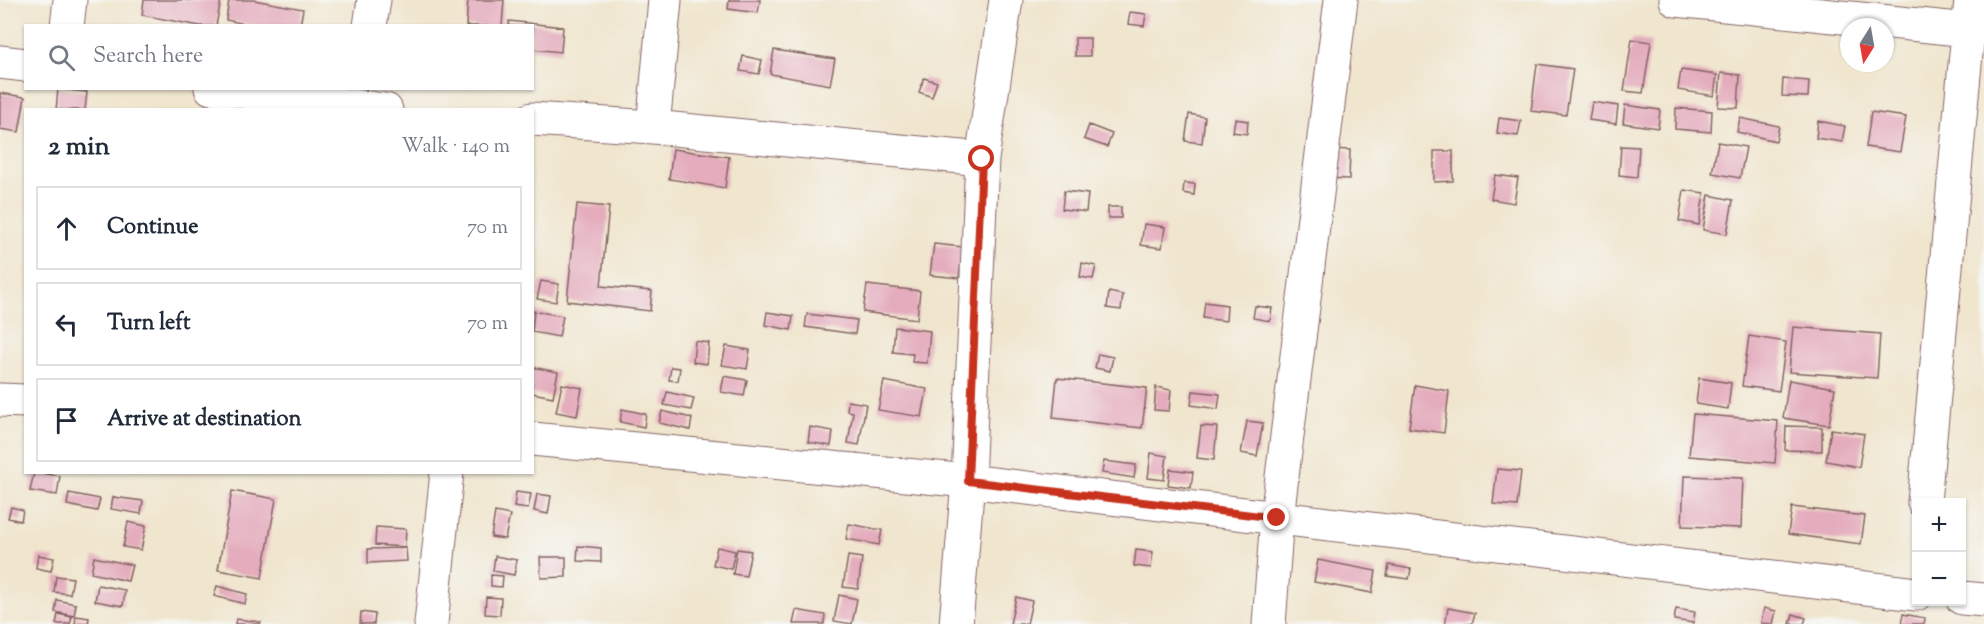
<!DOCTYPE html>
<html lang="en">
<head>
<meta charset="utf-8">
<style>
	body { margin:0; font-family:"Sorts Mill Goudy",serif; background:#f2f2f3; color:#1f2937 }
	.controls { position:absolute; right:18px; bottom:18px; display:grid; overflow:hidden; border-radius:0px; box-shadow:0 2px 4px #0004 }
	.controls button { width:54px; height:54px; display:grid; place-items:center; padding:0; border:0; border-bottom:2px solid #e0e1e3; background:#fff; color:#1f2937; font:30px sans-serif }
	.compass { position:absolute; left:1840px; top:18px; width:54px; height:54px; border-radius:50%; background:#fff; box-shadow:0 2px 4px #0004; rotate:191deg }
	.stop { position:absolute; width:18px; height:18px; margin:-14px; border:4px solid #c8321e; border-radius:50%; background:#fff }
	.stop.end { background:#c8321e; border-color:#fff; box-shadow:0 2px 6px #0008 }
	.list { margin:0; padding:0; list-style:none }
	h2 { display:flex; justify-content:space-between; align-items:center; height:78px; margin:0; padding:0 24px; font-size:26px }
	h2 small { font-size:20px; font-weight:400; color:#747a83 }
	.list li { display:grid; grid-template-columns:39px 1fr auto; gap:18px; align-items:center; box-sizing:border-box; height:84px; margin:0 12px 12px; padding:0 12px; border:2px solid #e0e1e3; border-radius:0px }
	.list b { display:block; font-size:22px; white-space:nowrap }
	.list em { font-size:20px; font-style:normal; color:#747a83 }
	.icon { flex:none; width:33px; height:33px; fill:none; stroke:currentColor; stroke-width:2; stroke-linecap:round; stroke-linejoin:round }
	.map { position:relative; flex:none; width:1984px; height:624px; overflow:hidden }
	.search { position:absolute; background:#fff; box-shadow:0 2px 4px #0004; left:24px; top:24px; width:510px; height:66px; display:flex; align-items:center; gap:15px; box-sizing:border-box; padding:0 21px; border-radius:0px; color:#747a83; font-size:22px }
	.panel { position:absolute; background:#fff; box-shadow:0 2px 4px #0004; left:24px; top:108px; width:510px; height:366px; border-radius:0px }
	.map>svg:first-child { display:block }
</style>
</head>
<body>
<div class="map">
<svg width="1984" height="624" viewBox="0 0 1984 624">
	<rect width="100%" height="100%" fill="#f6f6f2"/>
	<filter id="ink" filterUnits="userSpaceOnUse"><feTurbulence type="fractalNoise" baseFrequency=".0167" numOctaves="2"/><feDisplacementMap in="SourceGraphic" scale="12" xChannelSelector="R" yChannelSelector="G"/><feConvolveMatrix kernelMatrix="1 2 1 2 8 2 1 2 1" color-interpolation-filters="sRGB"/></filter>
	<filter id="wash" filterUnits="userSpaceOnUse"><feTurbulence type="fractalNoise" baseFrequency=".008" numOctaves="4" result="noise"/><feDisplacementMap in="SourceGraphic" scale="24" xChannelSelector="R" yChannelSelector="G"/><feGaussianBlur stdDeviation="1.35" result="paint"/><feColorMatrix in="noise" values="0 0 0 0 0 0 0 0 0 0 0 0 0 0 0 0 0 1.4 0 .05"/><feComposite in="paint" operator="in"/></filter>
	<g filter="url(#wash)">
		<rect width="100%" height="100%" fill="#f0e5cd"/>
		<g id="blocks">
			<path fill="#e4acbd" d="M 144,0 L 221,0 L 216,26 L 200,26 L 142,15 Z
				M 229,0 L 254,0 L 303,9 L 300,26 L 255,26 L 226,20 Z
				M 468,0 L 504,0 L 502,26 L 466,26 Z
				M 729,0 L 760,0 L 758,13 L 728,9 Z
				M 1130,12 L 1146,14 L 1144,26 L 1128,24 Z
				M 509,21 L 563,27 L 561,52 L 532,49 L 532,26 L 509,26 Z
				M 1075,38 L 1090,38 L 1090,56 L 1075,56 Z
				M 1632,39 L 1651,42 L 1643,93 L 1624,91 Z
				M 774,50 L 835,59 L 830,85 L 770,74 Z
				M 743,56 L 762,60 L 759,74 L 740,71 Z
				M 1537,64 L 1573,69 L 1566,115 L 1531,111 Z
				M 1681,70 L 1717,75 L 1714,96 L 1678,90 Z
				M 1721,73 L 1740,75 L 1738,108 L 1718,107 Z
				M 924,78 L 937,82 L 932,97 L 919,92 Z
				M 1783,79 L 1809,81 L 1808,97 L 1782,96 Z
				M 58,89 L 87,92 L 85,110 L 56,110 Z
				M 0,93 L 25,97 L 19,132 L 0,129 Z
				M 1592,102 L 1618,106 L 1616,124 L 1589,120 Z
				M 1625,105 L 1660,110 L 1658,128 L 1623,123 Z
				M 1676,108 L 1712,111 L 1711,132 L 1675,129 Z
				M 1871,112 L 1906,117 L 1900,152 L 1866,147 Z
				M 1189,114 L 1205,117 L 1202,143 L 1185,141 Z
				M 1499,118 L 1521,121 L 1518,136 L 1497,133 Z
				M 1740,118 L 1779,126 L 1776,141 L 1737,132 Z
				M 1235,119 L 1248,121 L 1247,134 L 1233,132 Z
				M 1818,121 L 1845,126 L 1842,142 L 1816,138 Z
				M 1089,125 L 1112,134 L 1107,147 L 1084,139 Z
				M 1718,142 L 1746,147 L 1740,178 L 1712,173 Z
				M 1621,146 L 1639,147 L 1637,177 L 1619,175 Z
				M 673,149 L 729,157 L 725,188 L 669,179 Z
				M 1328,149 L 1350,150 L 1349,179 L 1327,178 Z
				M 1434,151 L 1453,151 L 1453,181 L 1434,182 Z
				M 1495,175 L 1518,178 L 1514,203 L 1491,199 Z
				M 1184,183 L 1195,184 L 1194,195 L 1183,193 Z
				M 1684,190 L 1704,193 L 1699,225 L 1679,221 Z
				M 1064,191 L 1088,194 L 1086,212 L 1062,209 Z
				M 1709,195 L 1733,200 L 1727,234 L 1703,230 Z
				M 577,204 L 609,207 L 601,286 L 652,291 L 650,311 L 567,301 Z
				M 1108,207 L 1121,207 L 1121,218 L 1108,218 Z
				M 1144,224 L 1165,227 L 1162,248 L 1141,245 Z
				M 934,244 L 963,247 L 959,278 L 930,275 Z
				M 1082,263 L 1096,266 L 1093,279 L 1080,277 Z
				M 541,281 L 559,284 L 556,302 L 537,299 Z
				M 867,285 L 920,291 L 917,319 L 863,312 Z
				M 1109,292 L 1123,295 L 1121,310 L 1107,308 Z
				M 1205,302 L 1227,305 L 1226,321 L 1203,318 Z
				M 1255,306 L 1272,308 L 1270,321 L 1253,318 Z
				M 534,311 L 563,316 L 559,337 L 532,332 Z
				M 767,312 L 793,316 L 791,330 L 765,325 Z
				M 807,314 L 857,320 L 855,334 L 805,327 Z
				M 895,327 L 930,331 L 927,363 L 912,362 L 913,354 L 893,352 Z
				M 1793,327 L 1880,334 L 1877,378 L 1789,372 Z
				M 1749,336 L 1786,342 L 1779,391 L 1742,386 Z
				M 695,341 L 709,343 L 707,364 L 693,362 Z
				M 726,346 L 750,350 L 747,369 L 722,365 Z
				M 1098,354 L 1113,357 L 1110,371 L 1095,368 Z
				M 532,367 L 558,372 L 553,397 L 532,393 Z
				M 671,367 L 680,368 L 678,381 L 669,380 Z
				M 724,376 L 747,380 L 744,396 L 721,392 Z
				M 1057,378 L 1147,388 L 1142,428 L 1053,418 Z
				M 1699,378 L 1731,383 L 1728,409 L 1696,404 Z
				M 1789,380 L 1835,388 L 1829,425 L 1783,418 Z
				M 884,381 L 927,389 L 922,417 L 878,410 Z
				M 562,384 L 582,388 L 577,416 L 556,412 Z
				M 1415,385 L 1449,391 L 1444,433 L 1409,428 Z
				M 1156,387 L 1171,390 L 1169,411 L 1154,410 Z
				M 1193,391 L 1220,394 L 1218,409 L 1191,405 Z
				M 667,392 L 694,398 L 691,410 L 664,405 Z
				M 848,401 L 866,404 L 859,445 L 848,443 L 853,412 L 847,411 Z
				M 622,409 L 646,414 L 644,427 L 620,422 Z
				M 662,411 L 692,418 L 690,430 L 659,423 Z
				M 1693,414 L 1778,421 L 1775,463 L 1689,456 Z
				M 1247,421 L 1263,423 L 1257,456 L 1241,453 Z
				M 1201,426 L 1217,427 L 1214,460 L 1197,458 Z
				M 1786,426 L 1822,427 L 1822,451 L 1785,450 Z
				M 810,427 L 833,431 L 831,446 L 808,442 Z
				M 1831,429 L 1864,434 L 1859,467 L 1826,461 Z
				M 1151,453 L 1167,456 L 1164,480 L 1148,478 Z
				M 1104,461 L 1136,465 L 1134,478 L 1102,473 Z
				M 1170,469 L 1193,472 L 1191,488 L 1168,485 Z
				M 1497,469 L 1521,471 L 1517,506 L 1493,504 Z
				M 34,472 L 60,476 L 57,495 L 30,491 Z
				M 1684,476 L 1743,478 L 1741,528 L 1682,526 Z
				M 232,491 L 276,499 L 262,578 L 218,570 Z
				M 516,492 L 531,494 L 528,509 L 514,507 Z
				M 69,493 L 100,499 L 97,511 L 67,505 Z
				M 537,494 L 551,496 L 548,514 L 534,511 Z
				M 113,497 L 143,501 L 141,514 L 111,509 Z
				M 11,507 L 23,510 L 21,521 L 8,518 Z
				M 1792,507 L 1865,516 L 1861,544 L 1788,534 Z
				M 495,512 L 510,515 L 505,539 L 491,537 Z
				M 128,522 L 146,526 L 141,550 L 123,547 Z
				M 849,524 L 882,530 L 879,545 L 846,539 Z
				M 376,527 L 406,529 L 405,547 L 375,545 Z
				M 578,546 L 601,548 L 601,562 L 577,561 Z
				M 717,547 L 735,551 L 731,569 L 713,565 Z
				M 406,548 L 407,561 L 368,563 L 368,549 Z
				M 737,549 L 751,551 L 746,576 L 733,574 Z
				M 1136,550 L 1153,552 L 1151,568 L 1134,566 Z
				M 38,555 L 54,558 L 51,571 L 36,568 Z
				M 495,556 L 517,560 L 514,575 L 493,571 Z
				M 848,556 L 862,558 L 858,589 L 843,587 Z
				M 94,557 L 132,565 L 128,581 L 91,573 Z
				M 540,557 L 566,557 L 566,577 L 541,578 Z
				M 1318,560 L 1376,571 L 1372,593 L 1314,582 Z
				M 1389,565 L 1411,569 L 1409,579 L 1387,576 Z
				M 491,575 L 503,576 L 502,587 L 491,586 Z
				M 56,576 L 73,578 L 70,594 L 54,592 Z
				M 98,585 L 125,590 L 123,606 L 95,601 Z
				M 217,586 L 247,594 L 245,604 L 214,596 Z
				M 839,595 L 857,599 L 852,624 L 834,621 Z
				M 486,597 L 501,598 L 500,615 L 485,614 Z
				M 1016,597 L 1032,601 L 1027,624 L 1010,624 Z
				M 57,600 L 76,604 L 74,616 L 55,612 Z
				M 1448,608 L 1475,613 L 1472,624 L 1445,624 Z
				M 1764,608 L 1776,611 L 1773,624 L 1761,623 Z
				M 1676,609 L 1695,612 L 1693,623 L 1674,620 Z
				M 796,610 L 825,615 L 824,624 L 793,624 Z
				M 361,612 L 375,614 L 374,624 L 360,624 Z
				M 58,614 L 72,617 L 70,624 L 56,624 Z
				M 1793,614 L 1806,618 L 1804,624 L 1790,624 Z
				M 1903,614 L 1925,618 L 1924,624 L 1901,624 Z
				M 76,616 L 89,618 L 88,624 L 75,624 Z
				M 236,619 L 261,622 L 260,624 L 235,624 Z"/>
		</g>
	</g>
	<g filter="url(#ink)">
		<use href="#blocks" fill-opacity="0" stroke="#846464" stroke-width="1.5"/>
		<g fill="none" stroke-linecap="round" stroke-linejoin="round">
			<defs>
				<path id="minor" d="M 1676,0 L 1968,30
					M 67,26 L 70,0
					M 370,26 L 374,0
					M 0,62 L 26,65
					M 211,88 L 386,110
					M 532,119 L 653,127 L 982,159
					M 653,127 L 665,0
					M 0,400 L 26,401
					M 532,439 L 968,481 L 1916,594
					M 1924,502 L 1971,0
					M 1962,598 L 1984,600
					M 431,624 L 447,472
					M 956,624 L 968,481 L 982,159 L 1006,0
					M 1269,624 L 1277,517 L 1341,0"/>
			</defs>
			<use href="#minor" stroke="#846464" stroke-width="35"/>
			<use href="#minor" stroke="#fff" stroke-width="33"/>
		</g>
	</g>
	<g fill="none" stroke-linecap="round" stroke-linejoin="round" filter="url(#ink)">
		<path stroke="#c8321e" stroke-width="8" d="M 982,159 L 968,481 L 1277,518"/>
	</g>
</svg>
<div class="controls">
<button>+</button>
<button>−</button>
</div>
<svg class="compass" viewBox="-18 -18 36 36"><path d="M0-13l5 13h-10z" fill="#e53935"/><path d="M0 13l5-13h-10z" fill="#747a83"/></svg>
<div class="stop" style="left:982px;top:159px"></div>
<div class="stop end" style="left:1277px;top:518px"></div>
<div class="search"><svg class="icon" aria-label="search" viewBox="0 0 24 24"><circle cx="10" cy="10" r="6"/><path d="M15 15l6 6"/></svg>Search here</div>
<section class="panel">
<h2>2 min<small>Walk · 140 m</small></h2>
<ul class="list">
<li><svg class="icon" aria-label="ahead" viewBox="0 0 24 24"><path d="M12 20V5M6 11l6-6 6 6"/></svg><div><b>Continue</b></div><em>70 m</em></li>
<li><svg class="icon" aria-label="left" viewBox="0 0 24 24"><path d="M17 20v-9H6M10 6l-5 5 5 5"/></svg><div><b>Turn left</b></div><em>70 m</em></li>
<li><svg class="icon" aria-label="arrive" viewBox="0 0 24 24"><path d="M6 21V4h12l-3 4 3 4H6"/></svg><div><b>Arrive at destination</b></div></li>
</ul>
</section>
</div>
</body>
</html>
